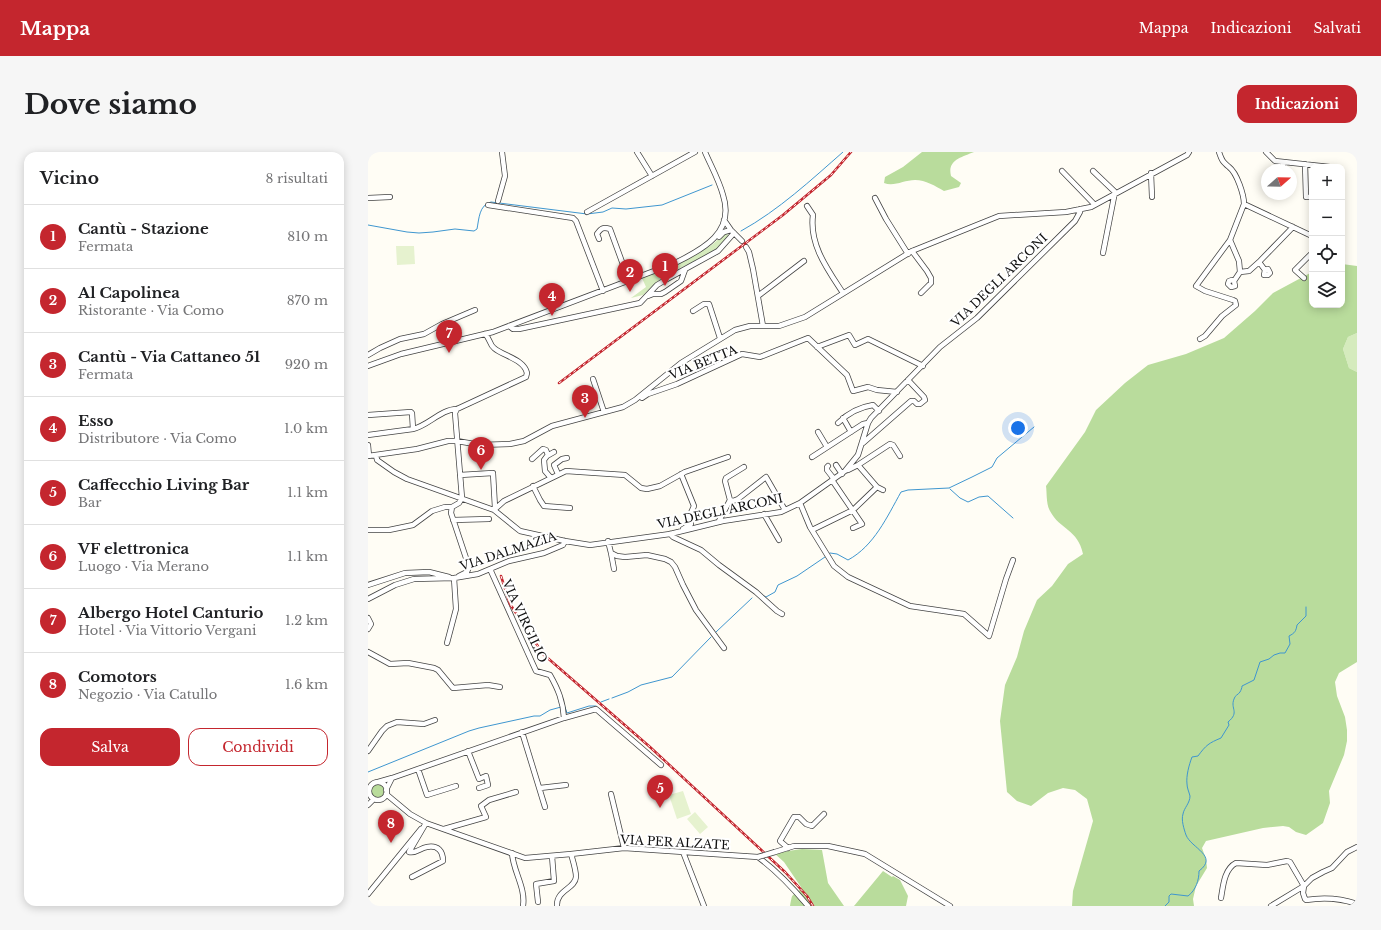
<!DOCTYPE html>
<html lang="it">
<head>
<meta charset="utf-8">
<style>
	body { margin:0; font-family:"Libre Baskerville",serif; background:#f6f6f6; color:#202124 }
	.controls { position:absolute; right:12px; top:12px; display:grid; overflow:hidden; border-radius:8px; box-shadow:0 2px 10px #0003 }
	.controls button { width:36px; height:36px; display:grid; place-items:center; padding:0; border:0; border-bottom:1px solid #e0e0e0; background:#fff; color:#202124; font:20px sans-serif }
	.compass { position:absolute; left:893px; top:12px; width:36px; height:36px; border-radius:50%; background:#fff; box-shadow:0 2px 10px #0003; rotate:70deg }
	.you { position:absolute; left:650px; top:276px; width:14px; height:14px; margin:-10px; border:3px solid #fff; border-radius:50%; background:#1a73e8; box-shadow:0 0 0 6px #1a73e833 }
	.badge { display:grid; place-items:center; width:26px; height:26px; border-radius:50%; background:#c4262e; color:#fff; font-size:13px; font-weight:700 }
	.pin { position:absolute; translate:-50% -33px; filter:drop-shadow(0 1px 2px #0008) }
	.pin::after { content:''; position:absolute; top:21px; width:14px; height:12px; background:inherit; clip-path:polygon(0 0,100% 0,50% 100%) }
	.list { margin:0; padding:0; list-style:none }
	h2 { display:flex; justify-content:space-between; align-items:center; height:52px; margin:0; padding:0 16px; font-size:17px }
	h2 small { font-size:13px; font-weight:400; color:#757577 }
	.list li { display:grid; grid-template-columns:26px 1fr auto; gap:12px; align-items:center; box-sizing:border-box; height:64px; padding:0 16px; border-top:1px solid #e0e0e0 }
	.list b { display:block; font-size:15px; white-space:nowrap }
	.list p { margin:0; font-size:13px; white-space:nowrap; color:#757577 }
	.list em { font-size:13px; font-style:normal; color:#757577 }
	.actions { display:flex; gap:8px; padding:12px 16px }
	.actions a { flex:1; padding:9px 0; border:1px solid #c4262e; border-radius:12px; text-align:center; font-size:14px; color:#c4262e }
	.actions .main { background:#c4262e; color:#fff }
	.icon { flex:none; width:22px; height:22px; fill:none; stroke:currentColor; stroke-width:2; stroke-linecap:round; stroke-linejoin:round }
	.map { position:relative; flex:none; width:989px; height:754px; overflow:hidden; border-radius:12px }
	header { display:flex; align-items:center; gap:24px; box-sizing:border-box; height:56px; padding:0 20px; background:#c4262e; color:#fff }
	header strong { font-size:19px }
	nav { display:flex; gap:22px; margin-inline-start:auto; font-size:14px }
	.intro { display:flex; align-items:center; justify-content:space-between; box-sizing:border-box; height:96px; padding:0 24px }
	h1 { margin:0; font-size:28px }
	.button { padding:10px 18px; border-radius:12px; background:#c4262e; color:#fff; font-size:14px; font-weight:700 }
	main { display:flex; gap:24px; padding:0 24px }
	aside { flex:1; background:#fff; border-radius:12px; box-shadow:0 2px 10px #0003 }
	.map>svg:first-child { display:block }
</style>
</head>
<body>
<header>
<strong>Mappa</strong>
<nav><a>Mappa</a><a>Indicazioni</a><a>Salvati</a></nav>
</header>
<div class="intro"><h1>Dove siamo</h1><a class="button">Indicazioni</a></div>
<main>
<aside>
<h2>Vicino<small>8 risultati</small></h2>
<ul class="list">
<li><span class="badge">1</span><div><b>Cantù - Stazione</b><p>Fermata</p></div><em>810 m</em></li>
<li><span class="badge">2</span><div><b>Al Capolinea</b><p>Ristorante · Via Como</p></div><em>870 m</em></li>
<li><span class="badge">3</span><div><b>Cantù - Via Cattaneo 51</b><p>Fermata</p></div><em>920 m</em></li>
<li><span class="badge">4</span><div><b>Esso</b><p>Distributore · Via Como</p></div><em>1.0 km</em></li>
<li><span class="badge">5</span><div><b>Caffecchio Living Bar</b><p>Bar</p></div><em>1.1 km</em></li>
<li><span class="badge">6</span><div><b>VF elettronica</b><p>Luogo · Via Merano</p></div><em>1.1 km</em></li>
<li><span class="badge">7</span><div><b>Albergo Hotel Canturio</b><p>Hotel · Via Vittorio Vergani</p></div><em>1.2 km</em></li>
<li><span class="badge">8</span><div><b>Comotors</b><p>Negozio · Via Catullo</p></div><em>1.6 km</em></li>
</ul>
<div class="actions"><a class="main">Salva</a><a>Condividi</a></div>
</aside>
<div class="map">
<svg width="989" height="754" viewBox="0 0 989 754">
	<rect width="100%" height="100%" fill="#fffdf5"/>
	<path fill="#d5ebbd" d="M 359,81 L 361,84 L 355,92 L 344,101 L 312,116 L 290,129 L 275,143 L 263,146 L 278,135 L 274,126 C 296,117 318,108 339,96 C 347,92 351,84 359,81 Z
		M 989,181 L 989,220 L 981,216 L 975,197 L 980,185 Z"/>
	<path fill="#b9dc9c" d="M 554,0 L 606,0 C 594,5 579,8 583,24 L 593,31 L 591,35 L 576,39 C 567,34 558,28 547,28 C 536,28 526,35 516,31 L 517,25 L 535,15 Z
		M 974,112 L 989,114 L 989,181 L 980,185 L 975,197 L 981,216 L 989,220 L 989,510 L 971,521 L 967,530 L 969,544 L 977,565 L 979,578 L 979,589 L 976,603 L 961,639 L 962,651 L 955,671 L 938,683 L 928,680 L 921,675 L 915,674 L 895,676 L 838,689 L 834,696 L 838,707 L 839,716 L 828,734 L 825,747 L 826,754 L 704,754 L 705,739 L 725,669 L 719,647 L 707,638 L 695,636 L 680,641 L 663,654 L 649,649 L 639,640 L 632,569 L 637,533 L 649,505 L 656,479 L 669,448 L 684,434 L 700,412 L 715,402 C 710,377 692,378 682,359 C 678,352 679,341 678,334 L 717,280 L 728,258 L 757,231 L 780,213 L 818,202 L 856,186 L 887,159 L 905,141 L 944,120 L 944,153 L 974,153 Z
		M3 639a7 7 0 1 1 14 0a7 7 0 1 1-14 0Z
		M 434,697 L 454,698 L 460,731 L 476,754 L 422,754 C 425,740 422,746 433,737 L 433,735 L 416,710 L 406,701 Z
		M 515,719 L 524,725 L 525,724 L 532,728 L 540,744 L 538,754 L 486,754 Z"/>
	<path fill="#e6f2cf" d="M 28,94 L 46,94 L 47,112 L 29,113 Z
		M 315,639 L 323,662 L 309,667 L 301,643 Z
		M 327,660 L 340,675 L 332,682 L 319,667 Z"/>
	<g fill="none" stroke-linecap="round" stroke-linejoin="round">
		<path stroke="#3f96cf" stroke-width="1" d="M 0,73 L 39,80 L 51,81 L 65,80 L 87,77 L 106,79 L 109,77 C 111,67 111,53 123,50 L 219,62 L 235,60 L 244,56 L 258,57 L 294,53 L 344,33
			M 373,79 C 411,58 443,28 475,0
			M 582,337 L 592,346 L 600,350 L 611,345 L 620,344 L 645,366
			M 462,401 L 469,402 L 480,408 C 506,394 519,365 533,340 L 540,338 L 581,336 L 604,325 L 624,315 L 629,306 L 666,275
			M 394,443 L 398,445 L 407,440 L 410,433 L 429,424 L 457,405
			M 348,480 L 384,446
			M 244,546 L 260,540 L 273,533 L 304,525 L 343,485
			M 233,550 L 241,547
			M 197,555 L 199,561 L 221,554 L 228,554
			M 0,620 L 101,579 L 111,576 L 166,564 L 172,564 L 182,558 L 193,555
			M 797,754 L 801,750 L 801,744 L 803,742 L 820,744 C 828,738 831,728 831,719 C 851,704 823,696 818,683 C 816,677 813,668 815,662 C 816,656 822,651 822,644 C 821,640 819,636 819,632 C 818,624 821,613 824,605 L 830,604 C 838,593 841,591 853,586 L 861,573 L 860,570 C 872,560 862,557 866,547 C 867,543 870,543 872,540 C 873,538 874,536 874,534 L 886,528 L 892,510 L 901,507 L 906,503 L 912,501 L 917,501 L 922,492 L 921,484 C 927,481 928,479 929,473 L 938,464 L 938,455"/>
		<defs>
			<path id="minor" d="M 269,0 L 284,24
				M 898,0 L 907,9 L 962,15
				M 915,10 L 915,18
				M 937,12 L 938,45 L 944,45
				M 694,19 L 726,52
				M 725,19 L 747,40 L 735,101
				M 783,21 L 784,45
				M 0,46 L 22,45
				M 507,46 L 518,67 L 540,102
				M 130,49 L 137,24 L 134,0
				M 876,52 L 944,84
				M 120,53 L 205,66 L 208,69 L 235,139
				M 439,54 L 445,63 C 441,93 460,118 475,141
				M 219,60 L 327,0
				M 356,68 L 363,78 L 374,89
				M 351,85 L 356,80 L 363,78
				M 231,87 L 229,82 C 233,76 235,75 242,77 L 261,129
				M 862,88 L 871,109 L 872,120 L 866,129 L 864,128 L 861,129 L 860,132 L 863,135 L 867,134 L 866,129
				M 378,95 L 381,100 L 385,117 L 395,174
				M 544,99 L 559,119 L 563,126 L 563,131 L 553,141
				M 891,110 L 925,75
				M 872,120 L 881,119 L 891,110 L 897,118 L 896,123 L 900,123 L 902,121 L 900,117 L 897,118
				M 936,126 L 927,118 L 944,101
				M 280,144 L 285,142 L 293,142 L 297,140 L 313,129 L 317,118
				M 390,144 L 436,109
				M 325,159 L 336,152 L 341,152 L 352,186
				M 141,174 L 145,177 L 151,177 L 272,151 L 289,133 L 299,127 L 350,99 L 366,81
				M 832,187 L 837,184 L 854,164 L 868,153 L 867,149 L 865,148 L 837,139 L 828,134 L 862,88 L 876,52 C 876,43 869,21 861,15 C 855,10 854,9 851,0
				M 449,195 L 481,183 L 487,193 L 500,187 L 555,214
				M 0,203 L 12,196 L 32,187 L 56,182 L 74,172 L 107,158
				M 0,214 L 33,202 L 125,180 L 307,111 C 336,97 367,80 355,43 C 351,28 343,14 337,0
				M 225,227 L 236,260
				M 272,244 L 274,246 L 280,242 L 309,232 L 374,202 L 392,205 L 440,186 L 479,223 L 485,239 L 500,235 L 509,238 L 529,240
				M 89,257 L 87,261 L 94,346 L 91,351 L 84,355 L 83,361 L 101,415 L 99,420 L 91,424
				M 0,263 L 43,260 L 44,261 L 45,277 L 0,283
				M 475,266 L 483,280
				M 470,271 C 479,262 492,255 505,253 L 511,259
				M 45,277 C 60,274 73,257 89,257 L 158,225 L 159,221 C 156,207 135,204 126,196 C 121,192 122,186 117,182
				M 450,280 L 459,295
				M 495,291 L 543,249 L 546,249 L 549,252 L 552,252 L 557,248 L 556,245 L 540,228
				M 0,293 L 1,304
				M 8,303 L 9,308 L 26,320 L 39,327 L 126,358 L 152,379 L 197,389 L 222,393 L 302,382 L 355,369 L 413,360 L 432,351 L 477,319 L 490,303 L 500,271 L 503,266 L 572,195 L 609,166 L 707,69 L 712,60 L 712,57
				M 0,304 L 49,297 L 80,289 L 89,289 L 112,293 L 142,292 L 156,289 L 184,274 L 255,255 L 267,248 L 313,211 L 367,178 L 382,174 L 411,174 L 437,165 L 544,99 L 631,64 L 698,60 L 723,55 L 819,3 L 821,0
				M 444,305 L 495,272 L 500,271
				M 164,307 L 175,297 L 178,298 L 180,303
				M 468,313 L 474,322
				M 460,314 L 459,315 L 459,318 L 466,327
				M 480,318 L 490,313 L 522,292 L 525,293 L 532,304
				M 190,322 L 186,313 L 194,307 L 199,306
				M 313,322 L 326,354 L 322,363 L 323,372 L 315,377
				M 92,323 L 125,321 L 127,356
				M 183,326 L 177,319 L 176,308 L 179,304 L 186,300
				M 464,328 L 494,372 L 485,376
				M 165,334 L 172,348 L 176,354 L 202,356
				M 509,335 L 515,338
				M 362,348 L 365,349 L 370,347 L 398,325 L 417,358
				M 432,351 L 442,375 L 466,414 L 480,425 L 542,454 L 596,462 L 621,484 L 638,427 L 645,408
				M 126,358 L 136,349 L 198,319 L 257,323 L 273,336 L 279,337 L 292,334 L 317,320 L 360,305
				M 396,362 L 411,388
				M 85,368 L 121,367
				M 351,369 L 362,348 L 357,329 L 358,326 L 376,315
				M 0,378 L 21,378 L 45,373 L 64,359 L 77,355 L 84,355
				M 444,378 L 485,358 L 509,335 L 490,313
				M 302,382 L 305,385 L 333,398 L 351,413 L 388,440 L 409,459 L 414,462
				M 240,389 L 243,401 L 249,404 L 257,405 L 279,403 L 297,407 L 303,410 L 307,415 L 315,433 L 328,458 L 356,496
				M 243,401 L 246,417
				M 122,417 L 168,519 L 182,523 C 190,537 195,549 196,566
				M 0,433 L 37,421 L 61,420 L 81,425
				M 0,447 L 27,433 L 46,427 L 86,426 L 110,422 L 141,409 L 176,401 L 195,393 L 197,389
				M 0,466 L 3,472 L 0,477
				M 79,491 L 88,457 L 86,426
				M 0,500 L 22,512 L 40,511 L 66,516 L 70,518 L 85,536 L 120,533 L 132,535
				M 154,580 L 177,655
				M 0,599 L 14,579 L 19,574 L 29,570 L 56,572 L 67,568
				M 100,599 L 111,627 L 118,624 L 120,633 L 111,636
				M 50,617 L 59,643 L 88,634
				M 24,626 L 196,566 L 228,557 L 293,613
				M 10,630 L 24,626 L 18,638
				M1 639a9 9 0 1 1 18 0a9 9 0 1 1-18 0Z
				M 172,636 L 198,633
				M 18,642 L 42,662 L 58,671 L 157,706 L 203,702 L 256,696 L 390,705 C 409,719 425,736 440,754
				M 243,642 L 256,696
				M 0,653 L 6,647
				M 76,677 L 118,665 L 113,654 L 121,648 L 148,640
				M 420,696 L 412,689 L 426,665 L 431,665 L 438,672 L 444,674 L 456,662
				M 315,700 L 336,754
				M 407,700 L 426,694 L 460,694 L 497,702 L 582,754
				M 144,701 C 145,719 158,736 155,754
				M 44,725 L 75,709 C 75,699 70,693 59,695 C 52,696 48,702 41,700 L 58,671
				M 0,742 L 53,677
				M 853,746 C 855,735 856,717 868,711 L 899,713 L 919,709 L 922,710 L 936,734 L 935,741 L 937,747 L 938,748 C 956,745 972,746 989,752
				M 170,750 L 168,732 L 186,729 L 184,704
				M 189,754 C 188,738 207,737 208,725 C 208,718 205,709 203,702
				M 903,754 L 936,734 L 944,726 L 955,720 L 964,716 L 979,700 L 989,695"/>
		</defs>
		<use href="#minor" stroke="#444" stroke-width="6"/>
		<use href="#minor" stroke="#fff" stroke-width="4.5"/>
		<defs>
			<path id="rail" d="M 191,231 L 415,63 L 463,23 L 483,0
				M 133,424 L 142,452 L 175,502 L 282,595 L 417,720 L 439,744 L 445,754"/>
		</defs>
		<use href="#rail" stroke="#c4262e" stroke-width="2.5"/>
		<use href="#rail" stroke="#fff" stroke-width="1" stroke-dasharray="3" stroke-linecap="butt"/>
		<defs>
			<path id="minor-bridge" d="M 390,705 L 407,700"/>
		</defs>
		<use href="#minor-bridge" stroke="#444" stroke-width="6" stroke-linecap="butt"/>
		<use href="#minor-bridge" stroke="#fff" stroke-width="4.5"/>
	</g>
	<g text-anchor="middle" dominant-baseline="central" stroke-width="4" stroke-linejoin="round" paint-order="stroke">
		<g font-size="12" fill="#111" stroke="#fff">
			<text transform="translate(631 128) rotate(-44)">VIA DEGLI ARCONI</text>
			<text transform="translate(335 210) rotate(-22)">VIA BETTA</text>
			<text transform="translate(352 359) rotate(-12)">VIA DEGLI ARCONI</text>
			<text transform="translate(140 399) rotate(-18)">VIA DALMAZIA</text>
			<text transform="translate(157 469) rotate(65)">VIA VIRGILIO</text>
			<text transform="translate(307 690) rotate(3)">VIA PER ALZATE</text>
		</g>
	</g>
</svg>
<div class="controls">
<button>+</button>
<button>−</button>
<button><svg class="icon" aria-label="locate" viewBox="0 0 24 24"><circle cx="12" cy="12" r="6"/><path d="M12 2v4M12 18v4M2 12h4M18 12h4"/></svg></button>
<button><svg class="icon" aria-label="layers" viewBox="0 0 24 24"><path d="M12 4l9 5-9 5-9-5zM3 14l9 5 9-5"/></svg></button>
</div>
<svg class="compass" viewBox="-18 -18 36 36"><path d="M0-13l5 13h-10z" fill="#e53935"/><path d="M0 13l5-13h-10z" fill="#757577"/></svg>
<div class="you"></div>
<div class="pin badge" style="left:297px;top:134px">1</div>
<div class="pin badge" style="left:262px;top:140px">2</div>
<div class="pin badge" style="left:217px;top:266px">3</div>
<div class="pin badge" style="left:184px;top:164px">4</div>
<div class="pin badge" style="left:292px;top:656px">5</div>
<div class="pin badge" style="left:113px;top:318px">6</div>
<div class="pin badge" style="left:81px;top:201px">7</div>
<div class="pin badge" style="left:23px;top:691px">8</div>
</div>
</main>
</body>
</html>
